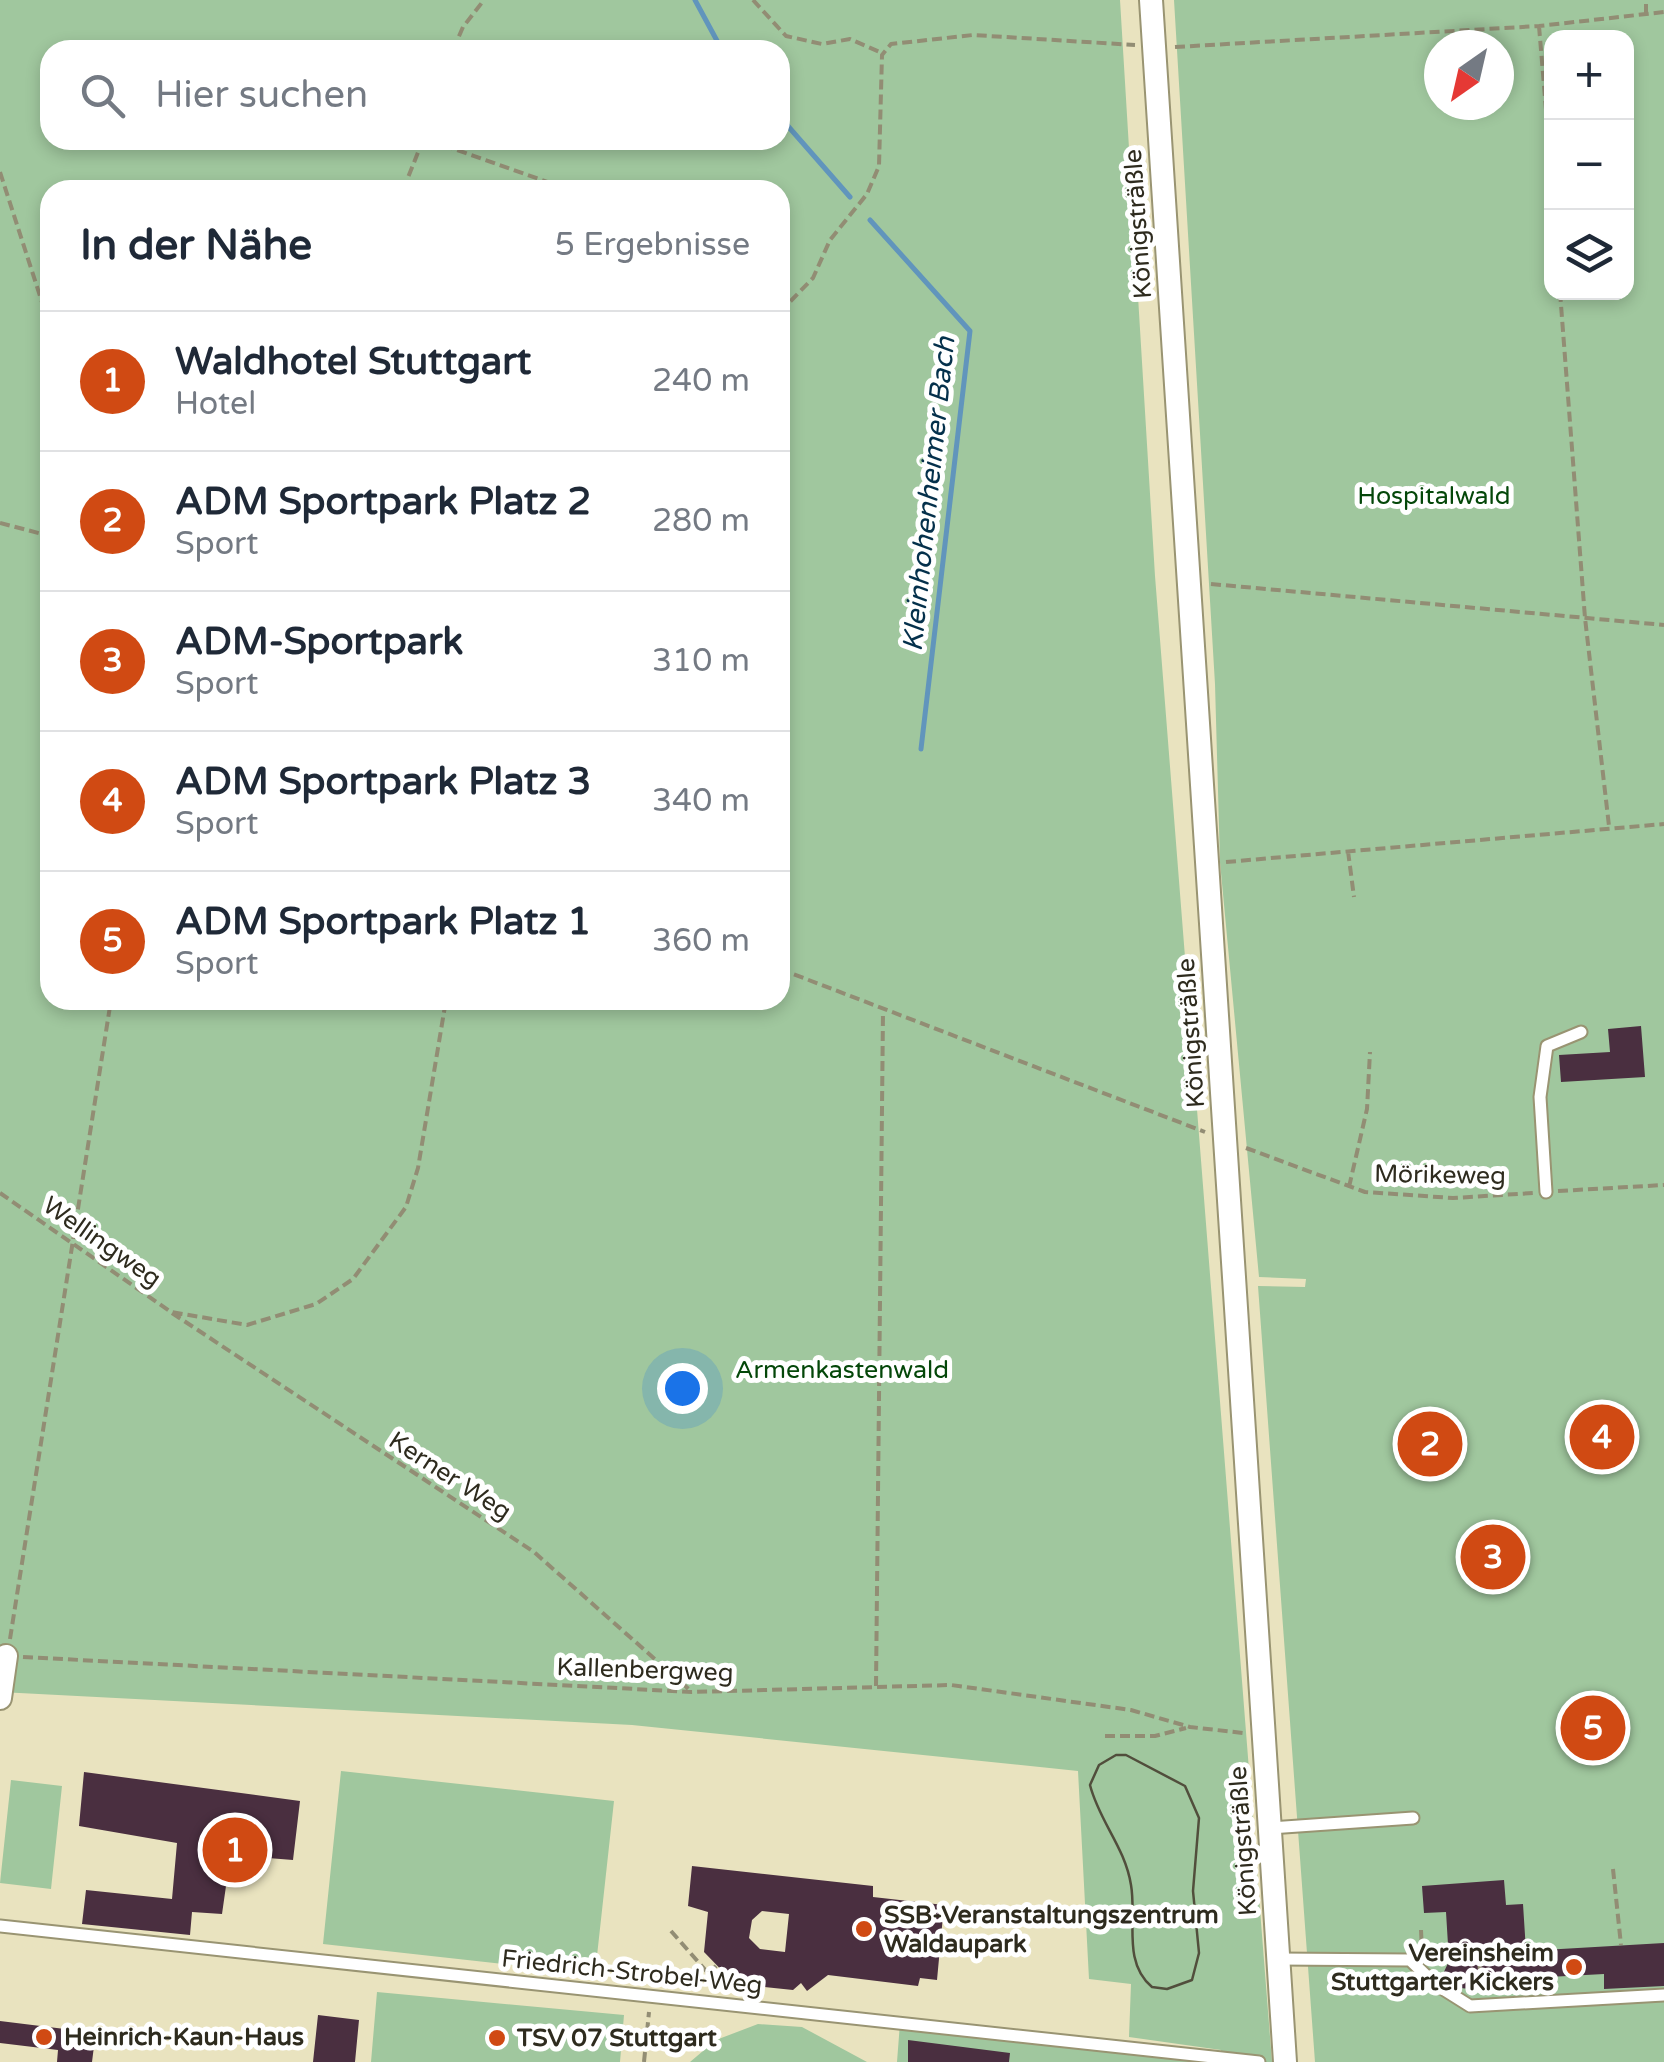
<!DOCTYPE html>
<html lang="de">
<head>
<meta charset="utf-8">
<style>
	body { margin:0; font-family:"Varela Round",sans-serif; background:#f2f2f3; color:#1f2937 }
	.controls { position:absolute; right:30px; top:30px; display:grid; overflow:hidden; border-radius:20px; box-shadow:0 5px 15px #0003 }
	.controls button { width:90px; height:90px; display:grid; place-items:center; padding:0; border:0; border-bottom:2px solid #e0e1e3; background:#fff; color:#1f2937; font:50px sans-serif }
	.compass { position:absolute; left:1424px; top:30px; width:90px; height:90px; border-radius:50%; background:#fff; box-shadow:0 5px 15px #0003; rotate:214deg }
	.you { position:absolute; left:682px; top:1388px; width:35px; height:35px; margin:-25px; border:8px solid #fff; border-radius:50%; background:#1a73e8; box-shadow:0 0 0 15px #1a73e833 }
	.badge { display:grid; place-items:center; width:65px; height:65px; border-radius:50%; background:#d04a13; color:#fff; font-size:32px; font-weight:700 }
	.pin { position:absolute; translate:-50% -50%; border:5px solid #fff; box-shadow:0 2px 10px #0006 }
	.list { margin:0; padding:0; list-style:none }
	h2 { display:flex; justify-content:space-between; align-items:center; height:130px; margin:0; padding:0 40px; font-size:42px }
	h2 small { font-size:32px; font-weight:400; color:#747a83 }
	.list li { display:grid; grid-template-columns:65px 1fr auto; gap:30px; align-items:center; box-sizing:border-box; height:140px; padding:0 40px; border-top:2px solid #e0e1e3 }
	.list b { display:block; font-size:38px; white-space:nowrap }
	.list p { margin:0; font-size:32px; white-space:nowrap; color:#747a83 }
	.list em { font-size:32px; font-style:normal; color:#747a83 }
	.icon { flex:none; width:55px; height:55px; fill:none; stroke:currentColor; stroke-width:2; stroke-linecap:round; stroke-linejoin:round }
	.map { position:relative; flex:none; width:1664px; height:2062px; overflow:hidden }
	.search { position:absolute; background:#fff; box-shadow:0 5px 15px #0003; left:40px; top:40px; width:750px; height:110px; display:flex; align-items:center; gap:25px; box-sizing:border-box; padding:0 35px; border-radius:30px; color:#747a83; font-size:38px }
	.panel { position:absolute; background:#fff; box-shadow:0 5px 15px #0003; left:40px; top:180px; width:750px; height:830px; border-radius:30px }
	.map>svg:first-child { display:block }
</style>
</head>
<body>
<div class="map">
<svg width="1664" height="2062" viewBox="0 0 1664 2062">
	<rect width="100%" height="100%" fill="#e9e3bf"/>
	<path fill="#a0c79e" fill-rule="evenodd" d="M 0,0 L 1120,0 L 1155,576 L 1272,2062 L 897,2062 L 900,2023 L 1222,2056 L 1221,2050 L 1129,2037 L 1131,1984 L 1089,1979 L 1078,1771 L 632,1725 L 0,1692 ZM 50,50 L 780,50 L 780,140 L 50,140 ZM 50,190 L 780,190 L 780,1000 L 50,1000 Z
		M 1174,0 L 1664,0 L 1664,2062 L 1315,2062 L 1258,1286 L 1305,1287 L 1306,1279 L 1259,1277 L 1220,862 L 1215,684 ZM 1552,38 L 1626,38 L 1626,292 L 1552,292 ZM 1439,45 L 1499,45 L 1499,105 L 1439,105 Z
		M 341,1771 L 614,1801 L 595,1974 L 323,1944 Z
		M 11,1780 L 62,1786 L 51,1889 L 0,1883 Z
		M 377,1992 L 624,2015 L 620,2062 L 371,2062 Z
		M 758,2024 L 802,2027 L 867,2062 L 690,2062 L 716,2040 Z"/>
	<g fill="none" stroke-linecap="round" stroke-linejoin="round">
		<path stroke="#6195bc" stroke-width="5" d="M 695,0 L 722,50
			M 780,117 L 850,197
			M 870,220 L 970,331 L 921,749"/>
	</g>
	<path fill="#4a2f40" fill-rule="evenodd" d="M 1641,1026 L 1645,1077 L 1561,1082 L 1559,1055 L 1610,1052 L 1608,1029 Z
		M 84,1772 L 300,1801 L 293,1860 L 268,1858 L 266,1868 L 242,1866 L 227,1879 L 222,1914 L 192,1912 L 190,1935 L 82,1924 L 86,1890 L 172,1899 L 177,1843 L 79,1826 Z
		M 692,1866 L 873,1886 L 873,1897 L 944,1905 L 937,1980 L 920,1978 L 918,1986 L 828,1975 L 807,1991 L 801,1983 L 793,1990 L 735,1984 L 704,1952 L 708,1912 L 688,1906 ZM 762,1911 L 789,1914 L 785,1952 L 760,1949 L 749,1938 L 752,1920 Z
		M 1504,1880 L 1506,1905 L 1523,1904 L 1526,1951 L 1664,1943 L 1664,1986 L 1604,1989 L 1604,1974 L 1530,1978 L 1531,1991 L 1486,1994 L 1485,1990 L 1459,1988 L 1458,1979 L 1449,1980 L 1443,1974 L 1449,1961 L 1446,1912 L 1424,1913 L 1422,1886 Z
		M 318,2015 L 359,2020 L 355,2062 L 313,2062 Z
		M 0,2021 L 81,2031 L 81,2036 L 95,2038 L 92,2062 L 57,2062 L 58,2050 L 0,2043 Z
		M 908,2040 L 1010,2053 L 1009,2062 L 908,2062 Z"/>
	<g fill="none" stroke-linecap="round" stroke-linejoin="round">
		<defs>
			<path id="lane" d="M 1546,1192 L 1540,1097 L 1547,1046 L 1581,1032
				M 1270,1828 L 1413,1818
				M 0,1926 L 1259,2062
				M 1278,1959 L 1410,1960 L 1435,1984 L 1470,2006 L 1664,1995"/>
			<path id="street" d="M 1151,0 L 1285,2062
				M 0,1698 L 6,1656"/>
		</defs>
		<use href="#lane" stroke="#999472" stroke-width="15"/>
		<use href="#street" stroke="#999472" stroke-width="26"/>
		<path stroke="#928d74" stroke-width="4" stroke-dasharray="10 5" stroke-linecap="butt" d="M 753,0 L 786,36 L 822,44 L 850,39 L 882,53
			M 1646,14 L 1646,0
			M 1539,26 L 1552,181
			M 1175,47 L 1539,26 L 1664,12
			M 453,50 L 463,27 L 484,0
			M 429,140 L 570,190
			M 0,172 L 50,327
			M 403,190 L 423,140
			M 1560,292 L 1585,618 L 1609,826
			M 780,312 L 813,278 L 830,240 L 867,194 L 879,166 L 882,55 L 891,44 L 973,35 L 1135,45
			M 0,523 L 50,536
			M 1211,584 L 1664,625
			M 1348,851 L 1354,897
			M 1226,862 L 1664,824
			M 780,969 L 1205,1132
			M 1246,1148 L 1365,1192 L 1453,1198 L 1534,1193
			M 1349,1187 L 1367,1109 L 1370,1052
			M 1558,1191 L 1664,1185
			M 0,1193 L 171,1312 L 247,1325 L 316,1304 L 353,1279 L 406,1207 L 418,1168 L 446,1000
			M 172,1313 L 534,1552 L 692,1692
			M 10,1639 L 111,1000
			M 23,1657 L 692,1692 L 951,1685 L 1131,1710 L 1190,1727 L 1243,1733
			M 876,1686 L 883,1012
			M 1105,1736 L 1155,1736 L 1186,1728
			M 1613,1869 L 1621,1945
			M 1421,1930 L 1422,1951
			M 671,1931 L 722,1989
			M 1429,1958 L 1479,1956 L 1481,1991
			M 709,1973 L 717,1965
			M 644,2062 L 649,2012"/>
		<use href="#lane" stroke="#fff" stroke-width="11"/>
		<use href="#street" stroke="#fff" stroke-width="22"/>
		<path stroke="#514e3c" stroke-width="2.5" d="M 1116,1755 L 1126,1755 L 1185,1786 L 1199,1818 L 1193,1891 L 1199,1953 L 1192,1980 L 1167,1989 L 1152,1987 C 1122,1962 1137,1919 1131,1885 C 1125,1847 1099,1821 1090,1785 L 1099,1765 Z"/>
	</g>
	<g fill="#d04a13" stroke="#fff" stroke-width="4">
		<circle cx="864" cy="1929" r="10"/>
		<circle cx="1574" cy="1967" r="10"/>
		<circle cx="44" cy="2037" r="10"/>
		<circle cx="497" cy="2038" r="10"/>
	</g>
	<g text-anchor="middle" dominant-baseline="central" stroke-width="10" stroke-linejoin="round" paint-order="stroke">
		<g font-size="25" fill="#2e2b1e" stroke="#fff">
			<text transform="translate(1138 224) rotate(-94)">Königsträßle</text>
			<text transform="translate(1191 1033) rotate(-94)">Königsträßle</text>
			<text transform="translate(1440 1175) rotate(1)">Mörikeweg</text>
			<text transform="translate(102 1242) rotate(35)">Wellingweg</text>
			<text transform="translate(450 1476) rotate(33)">Kerner Weg</text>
			<text transform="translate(645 1670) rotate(2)">Kallenbergweg</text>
			<text transform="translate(1243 1841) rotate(-94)">Königsträßle</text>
			<text transform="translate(632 1972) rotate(6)">Friedrich-Strobel-Weg</text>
		</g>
		<g font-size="25" fill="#044709" stroke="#fff">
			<text x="1434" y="496">Hospitalwald</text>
			<text x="842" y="1370">Armenkastenwald</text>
		</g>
		<g font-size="25" font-weight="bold" fill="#2e2b1e" stroke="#fff" text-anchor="start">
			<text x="884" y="1915">SSB-Veranstaltungszentrum<tspan x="884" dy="29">Waldaupark</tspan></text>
			<text x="1554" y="1953" text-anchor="end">Vereinsheim<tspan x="1554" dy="29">Stuttgarter Kickers</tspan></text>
			<text x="64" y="2037">Heinrich-Kaun-Haus</text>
			<text x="517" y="2038">TSV 07 Stuttgart</text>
		</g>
		<g font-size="28" font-style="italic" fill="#04304b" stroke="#fff">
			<text transform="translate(929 494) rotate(-84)">Kleinhohenheimer Bach</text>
		</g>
	</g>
</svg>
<div class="controls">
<button>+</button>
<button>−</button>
<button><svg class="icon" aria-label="layers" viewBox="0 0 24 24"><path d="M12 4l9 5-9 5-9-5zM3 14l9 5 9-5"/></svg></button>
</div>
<svg class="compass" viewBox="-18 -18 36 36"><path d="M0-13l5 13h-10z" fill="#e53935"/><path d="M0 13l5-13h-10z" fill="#747a83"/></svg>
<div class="you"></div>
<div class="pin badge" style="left:235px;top:1850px">1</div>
<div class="pin badge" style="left:1430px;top:1444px">2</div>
<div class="pin badge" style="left:1493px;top:1557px">3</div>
<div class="pin badge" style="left:1602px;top:1437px">4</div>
<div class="pin badge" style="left:1593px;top:1728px">5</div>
<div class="search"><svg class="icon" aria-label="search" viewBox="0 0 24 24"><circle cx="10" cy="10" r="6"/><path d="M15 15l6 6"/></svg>Hier suchen</div>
<section class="panel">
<h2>In der Nähe<small>5 Ergebnisse</small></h2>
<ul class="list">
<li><span class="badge">1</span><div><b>Waldhotel Stuttgart</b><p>Hotel</p></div><em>240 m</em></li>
<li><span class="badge">2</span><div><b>ADM Sportpark Platz 2</b><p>Sport</p></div><em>280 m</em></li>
<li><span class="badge">3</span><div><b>ADM-Sportpark</b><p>Sport</p></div><em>310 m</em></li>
<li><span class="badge">4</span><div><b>ADM Sportpark Platz 3</b><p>Sport</p></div><em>340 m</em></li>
<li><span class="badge">5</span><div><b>ADM Sportpark Platz 1</b><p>Sport</p></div><em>360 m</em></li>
</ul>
</section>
</div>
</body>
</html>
